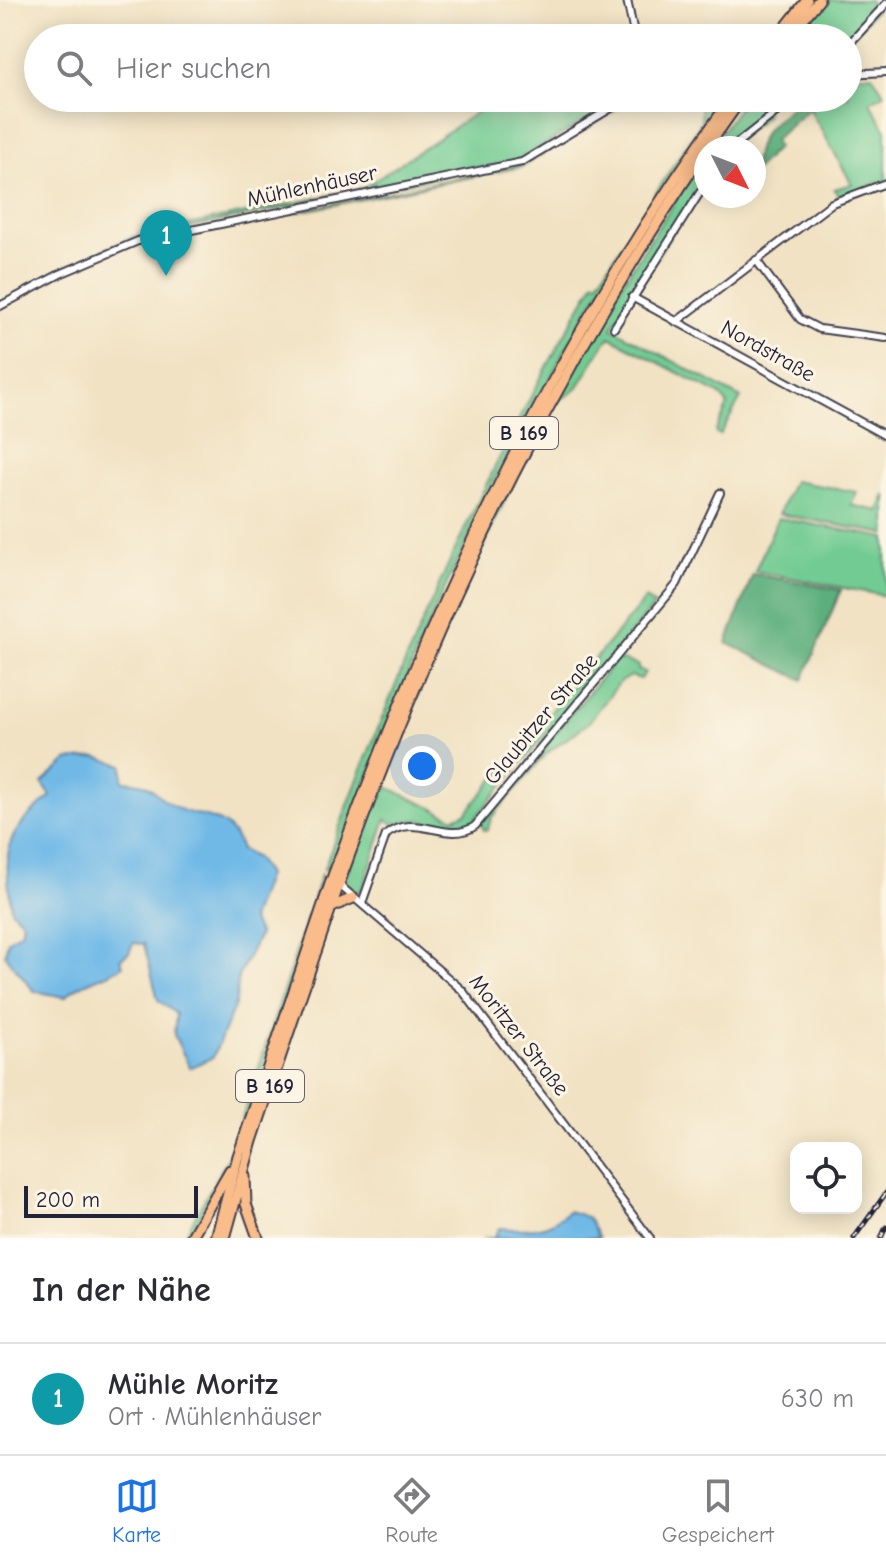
<!DOCTYPE html>
<html lang="de">
<head>
<meta charset="utf-8">
<style>
	body { margin:0; font-family:"Comic Neue",sans-serif; background:#f2f2f3; color:#2b2b33 }
	.controls { position:absolute; right:24px; bottom:24px; display:grid; overflow:hidden; border-radius:16px; box-shadow:0 4px 20px #0003 }
	.controls button { width:72px; height:72px; display:grid; place-items:center; padding:0; border:0; border-bottom:2px solid #e1e1e2; background:#fff; color:#2b2b33; font:40px sans-serif }
	.compass { position:absolute; left:694px; top:136px; width:72px; height:72px; border-radius:50%; background:#fff; box-shadow:0 4px 20px #0003; rotate:132deg }
	.scale { position:absolute; left:24px; bottom:20px; width:174px; box-sizing:border-box; padding-left:8px; border:4px solid #22223b; border-top:0; font-size:22px; line-height:28px; white-space:nowrap; color:#22223b; -webkit-text-stroke:6px #fcf5e5; paint-order:stroke }
	.you { position:absolute; left:422px; top:766px; width:28px; height:28px; margin:-20px; border:6px solid #fff; border-radius:50%; background:#1a73e8; box-shadow:0 0 0 12px #1a73e833 }
	.badge { display:grid; place-items:center; width:52px; height:52px; border-radius:50%; background:#1a73e8; color:#fff; font-size:26px; font-weight:700 }
	.pin { position:absolute; translate:-50% -66px; filter:drop-shadow(0 2px 4px #0008) }
	.pin::after { content:''; position:absolute; top:42px; width:28px; height:24px; background:inherit; clip-path:polygon(0 0,100% 0,50% 100%) }
	.list { margin:0; padding:0; list-style:none }
	h2 { display:flex; justify-content:space-between; align-items:center; height:104px; margin:0; padding:0 32px; font-size:34px }
	h2 small { font-size:26px; font-weight:400; color:#7c7c81 }
	.list li { display:grid; grid-template-columns:52px 1fr auto; gap:24px; align-items:center; box-sizing:border-box; height:112px; padding:0 32px; border-top:2px solid #e1e1e2 }
	.list b { display:block; font-size:30px; white-space:nowrap }
	.list p { margin:0; font-size:26px; white-space:nowrap; color:#7c7c81 }
	.list em { font-size:26px; font-style:normal; color:#7c7c81 }
	.icon { flex:none; width:44px; height:44px; fill:none; stroke:currentColor; stroke-width:2; stroke-linecap:round; stroke-linejoin:round }
	.map { position:relative; flex:none; width:886px; height:1238px; overflow:hidden }
	.search { position:absolute; background:#fff; box-shadow:0 4px 20px #0003; left:24px; right:24px; top:24px; height:88px; display:flex; align-items:center; gap:20px; box-sizing:border-box; padding:0 28px; border-radius:44px; color:#7c7c81; font-size:30px }
	.sheet { height:216px; background:#fff }
	nav { display:flex; justify-content:space-around; align-items:center; box-sizing:border-box; height:112px; border-top:2px solid #e1e1e2; background:#fff; font-size:22px; color:#7c7c81 }
	nav a { display:grid; justify-items:center; gap:4px }
	nav .on { color:#1a73e8 }
	.map>svg:first-child { display:block }
</style>
</head>
<body>
<div class="map">
<svg width="886" height="1238" viewBox="0 0 886 1238">
	<rect width="100%" height="100%" fill="#fcf5e5"/>
	<filter id="ink" filterUnits="userSpaceOnUse"><feTurbulence type="fractalNoise" baseFrequency=".0125" numOctaves="2"/><feDisplacementMap in="SourceGraphic" scale="16" xChannelSelector="R" yChannelSelector="G"/><feConvolveMatrix kernelMatrix="1 2 1 2 8 2 1 2 1" color-interpolation-filters="sRGB"/></filter>
	<filter id="wash" filterUnits="userSpaceOnUse"><feTurbulence type="fractalNoise" baseFrequency=".006" numOctaves="4" result="noise"/><feDisplacementMap in="SourceGraphic" scale="32" xChannelSelector="R" yChannelSelector="G"/><feGaussianBlur stdDeviation="1.8" result="paint"/><feColorMatrix in="noise" values="0 0 0 0 0 0 0 0 0 0 0 0 0 0 0 0 0 1.4 0 .05"/><feComposite in="paint" operator="in"/></filter>
	<g filter="url(#wash)">
		<rect width="100%" height="100%" fill="#f1e2c3"/>
		<path fill="#71cb92" stroke="#4a7666" stroke-width="2" d="M 822,0 L 869,0 L 876,10 L 848,41 L 848,38 L 791,38 Z
			M 872,74 L 884,94 L 870,102 L 886,130 L 886,180 L 838,196 L 834,189 L 852,184 L 810,110 L 821,98 L 848,98 L 848,77 Z
			M 498,98 L 527,98 L 534,105 L 543,98 L 621,98 L 520,160 L 138,238 L 60,269 L 134,236 L 362,189 Z
			M 633,98 L 644,98 L 626,104 L 521,167 L 175,237 L 523,164 Z
			M 701,98 L 726,98 L 589,307 L 494,481 L 423,636 L 332,868 L 326,870 L 324,869 C 400,661 484,472 595,281 L 598,282 L 701,123 Z
			M 751,99 L 765,106 L 766,116 L 727,148 L 710,148 L 743,102 Z
			M 706,154 L 706,178 L 612,328 L 741,398 L 720,435 L 715,432 L 728,405 L 719,394 L 610,337 C 597,352 589,371 577,388 C 571,396 559,397 553,406 C 528,443 382,760 387,787 L 454,818 L 466,813 L 645,599 L 655,605 L 473,821 L 455,829 L 420,820 L 393,824 L 386,819 L 365,882 L 361,891 L 354,892 L 347,885 L 346,876 C 396,745 446,614 507,488 C 563,371 635,262 706,154 Z
			M 793,481 L 857,492 L 851,505 L 879,511 L 886,494 L 886,534 L 779,514 Z
			M 778,518 L 886,538 L 886,596 L 755,571 Z
			M 622,660 L 638,665 L 638,670 L 645,672 L 641,679 L 631,676 L 620,682 L 588,723 L 546,754 L 491,818 L 488,829 L 484,830 L 481,823 L 615,661 Z
			M 321,875 L 326,885 L 235,1152 L 188,1238 L 183,1238 L 231,1152 Z"/>
		<path fill="#5caf7c" stroke="#3f685c" stroke-width="2" d="M 804,98 L 821,98 L 774,140 L 777,148 L 754,171 C 754,131 775,120 804,98 Z
			M 753,574 L 841,590 L 803,680 L 727,643 Z"/>
		<path fill="#6fb9e7" stroke="#486e91" stroke-width="2" d="M 97,757 L 123,765 L 123,781 C 158,783 148,791 172,805 C 197,822 229,809 241,850 L 256,858 L 267,875 L 251,919 L 259,935 L 238,977 L 236,1002 L 213,1057 L 190,1068 L 174,1035 L 176,1014 L 158,1000 L 144,944 L 133,943 L 129,953 L 120,959 L 123,966 C 102,979 83,980 65,997 L 34,991 L 5,955 L 8,940 L 21,932 L 23,922 L 11,910 C 5,847 1,838 51,796 L 42,783 L 68,760 Z
			M 568,1211 L 587,1217 L 599,1238 L 483,1238 L 494,1238 L 499,1228 C 527,1230 549,1231 568,1211 Z"/>
	</g>
	<g filter="url(#ink)">
		<g fill="none" stroke-linecap="round" stroke-linejoin="round">
			<defs>
				<path id="minor" d="M 627,0 L 635,38
					M 848,45 L 886,4
					M 848,74 L 886,72
					M 758,98 L 777,112
					M 731,148 L 794,98
					M 756,260 L 800,319 L 819,329 L 886,338
					M 632,297 L 886,436
					M 0,306 L 60,274 L 138,241 L 522,162 L 628,98
					M 676,322 L 832,203 L 886,183
					M 614,328 L 706,183
					M 337,883 L 462,990 L 650,1238
					M 362,903 L 386,835 C 415,811 448,845 475,826 L 677,584 L 720,493"/>
				<path id="primary" d="M 777,38 L 807,0
					M 787,38 L 819,0
					M 331,881 C 434,601 555,339 732,98
					M 339,884 C 442,598 564,346 742,98"/>
				<path id="trunk" d="M 330,908 L 353,898
					M 245,1176 L 246,1204 L 258,1238
					M 191,1238 L 230,1170
					M 216,1238 L 238,1156 L 331,881
					M 225,1238 L 252,1141 L 339,884"/>
			</defs>
			<use href="#minor" stroke="#413f4f" stroke-width="10"/>
			<use href="#primary" stroke="#413f4f" stroke-width="13"/>
			<use href="#trunk" stroke="#413f4f" stroke-width="13"/>
			<use href="#minor" stroke="#fff" stroke-width="6"/>
			<use href="#primary" stroke="#f9bc8a" stroke-width="9"/>
			<use href="#trunk" stroke="#f9bc8a" stroke-width="9"/>
			<defs>
				<path id="rail" d="M 854,1238 L 886,1193
					M 881,1238 L 886,1227"/>
			</defs>
			<use href="#rail" stroke="#22223b" stroke-width="5"/>
			<use href="#rail" stroke="#fcf5e5" stroke-width="2" stroke-dasharray="6" stroke-linecap="butt"/>
		</g>
	</g>
	<g text-anchor="middle" dominant-baseline="central" stroke-width="6" stroke-linejoin="round" paint-order="stroke">
		<g fill="#fcf5e5" stroke="#63616e" stroke-width="2">
			<rect x="490" y="417" width="68" height="32" rx="6"/>
			<rect x="236" y="1070" width="68" height="32" rx="6"/>
		</g>
		<g font-size="20" font-weight="bold" fill="#22223b">
			<text x="524" y="433">B 169</text>
			<text x="270" y="1086">B 169</text>
		</g>
		<g font-size="22" fill="#22223b" stroke="#fcf5e5">
			<text transform="translate(312 186) rotate(-12)">Mühlenhäuser</text>
			<text transform="translate(768 351) rotate(29)">Nordstraße</text>
			<text transform="translate(541 719) rotate(-50)">Glaubitzer Straße</text>
			<text transform="translate(519 1035) rotate(52)">Moritzer Straße</text>
		</g>
	</g>
</svg>
<div class="controls">
<button><svg class="icon" aria-label="locate" viewBox="0 0 24 24"><circle cx="12" cy="12" r="6"/><path d="M12 2v4M12 18v4M2 12h4M18 12h4"/></svg></button>
</div>
<svg class="compass" viewBox="-18 -18 36 36"><path d="M0-13l5 13h-10z" fill="#e53935"/><path d="M0 13l5-13h-10z" fill="#7c7c81"/></svg>
<div class="scale">200 m</div>
<div class="you"></div>
<div class="pin badge" style="left:166px;top:276px;background:#0f9aa8">1</div>
<div class="search"><svg class="icon" aria-label="search" viewBox="0 0 24 24"><circle cx="10" cy="10" r="6"/><path d="M15 15l6 6"/></svg>Hier suchen</div>
</div>
<section class="sheet">
<h2>In der Nähe<small></small></h2>
<ul class="list">
<li><span class="badge" style="background:#0f9aa8">1</span><div><b>Mühle Moritz</b><p>Ort · Mühlenhäuser</p></div><em>630 m</em></li>
</ul>
</section>
<nav>
<a class="on"><svg class="icon" aria-label="map" viewBox="0 0 24 24"><path d="M3 6l6-2 6 2 6-2v14l-6 2-6-2-6 2zM9 4v14M15 6v14"/></svg>Karte</a>
<a><svg class="icon" aria-label="directions" viewBox="0 0 24 24"><path d="M12 3l9 9-9 9-9-9zM9 14v-3h6M13 9l2 2-2 2"/></svg>Route</a>
<a><svg class="icon" aria-label="saved" viewBox="0 0 24 24"><path d="M7 4h10v16l-5-4-5 4z"/></svg>Gespeichert</a>
</nav>
</body>
</html>
